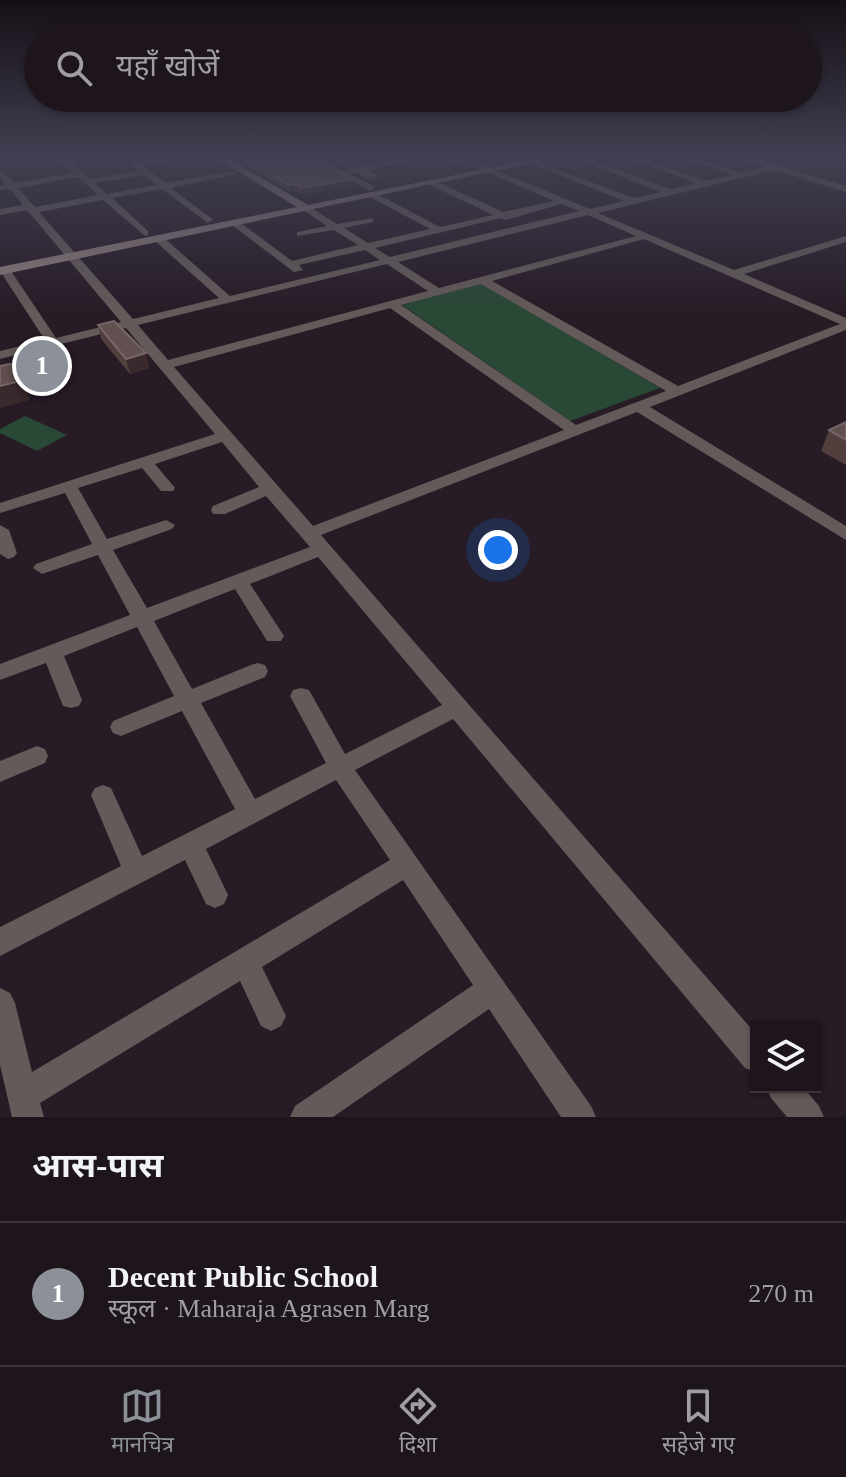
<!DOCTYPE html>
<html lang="hi">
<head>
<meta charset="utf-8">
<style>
	body { margin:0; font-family:"Times New Roman","Noto Sans Devanagari",serif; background:#2a2129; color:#f1f3f6 }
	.controls { position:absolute; right:24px; bottom:24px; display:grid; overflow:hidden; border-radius:0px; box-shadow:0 2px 6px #0004 }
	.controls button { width:72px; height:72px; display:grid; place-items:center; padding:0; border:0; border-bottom:2px solid #3b333b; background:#1d141c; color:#f1f3f6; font:40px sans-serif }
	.you { position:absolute; left:498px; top:550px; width:28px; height:28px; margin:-20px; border:6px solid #fff; border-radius:50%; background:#1a73e8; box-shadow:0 0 0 12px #1a73e833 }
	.badge { display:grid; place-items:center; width:52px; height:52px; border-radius:50%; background:#8c9099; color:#fff; font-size:26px; font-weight:700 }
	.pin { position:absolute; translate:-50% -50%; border:4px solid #fff; box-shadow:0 2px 8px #0006 }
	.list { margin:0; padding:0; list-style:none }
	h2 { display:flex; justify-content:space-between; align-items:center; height:104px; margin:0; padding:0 32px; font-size:34px }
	h2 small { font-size:26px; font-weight:400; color:#a09ea3 }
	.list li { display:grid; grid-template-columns:52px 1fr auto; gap:24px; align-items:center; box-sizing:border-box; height:144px; padding:0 32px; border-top:2px solid #3b333b }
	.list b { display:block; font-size:30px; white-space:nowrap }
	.list p { margin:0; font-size:26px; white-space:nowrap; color:#a09ea3 }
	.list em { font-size:26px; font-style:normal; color:#a09ea3 }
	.icon { flex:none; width:44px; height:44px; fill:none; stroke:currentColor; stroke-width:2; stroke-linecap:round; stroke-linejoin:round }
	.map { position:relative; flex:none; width:846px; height:1117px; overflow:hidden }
	.search { position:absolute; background:#1d141c; box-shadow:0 2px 6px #0004; left:24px; right:24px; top:24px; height:88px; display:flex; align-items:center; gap:20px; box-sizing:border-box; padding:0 28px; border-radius:44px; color:#a09ea3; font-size:30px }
	.sheet { height:248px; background:#1d141c }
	nav { display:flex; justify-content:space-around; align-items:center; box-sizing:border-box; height:112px; border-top:2px solid #3b333b; background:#1d141c; font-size:22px; color:#a09ea3 }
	nav a { display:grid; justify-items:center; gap:4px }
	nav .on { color:#8c9099 }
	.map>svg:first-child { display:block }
</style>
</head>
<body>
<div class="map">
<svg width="846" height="1117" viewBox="0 0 846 1117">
	<rect width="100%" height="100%" fill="#271b26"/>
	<path fill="#294835" d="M 482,283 L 660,388 L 570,421 L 402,305 Z
		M 25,416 L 67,435 L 37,451 L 0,433 L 0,429 Z"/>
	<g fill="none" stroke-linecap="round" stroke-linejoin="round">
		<path fill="#635a59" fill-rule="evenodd" d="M 0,155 L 8,155 L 0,158 Z
			M 54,155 L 63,155 L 67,159 L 110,155 L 72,163 L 90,179 L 138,171 L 119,155 L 128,155 L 137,162 L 202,155 L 143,166 L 166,183 L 232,171 L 236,174 L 171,188 L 211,218 L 213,220 L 208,223 L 162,189 L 112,198 L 148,231 L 148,235 L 145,236 L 103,200 L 39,212 L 133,319 L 219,298 L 155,241 L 155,237 L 163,237 L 230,296 L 380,260 L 365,250 L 299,265 L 303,270 L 294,272 L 232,225 L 232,221 L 238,221 L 292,261 L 358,245 L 334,230 L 297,236 L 297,232 L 327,226 L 305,211 L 308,206 L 337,224 L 373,218 L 373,222 L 344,228 L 368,243 L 430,229 L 370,197 L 373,192 L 440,227 L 493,215 L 430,185 L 433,180 L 503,212 L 554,201 L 478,168 L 481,164 L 590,209 L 624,201 L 532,164 L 532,160 L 634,198 L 661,192 L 566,155 L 578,155 L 670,189 L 696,183 L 619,155 L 631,155 L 706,181 L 731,175 L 674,155 L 687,155 L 741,173 L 765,167 L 731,155 L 744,155 L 846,186 L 846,192 L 774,170 L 598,213 L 734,270 L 846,236 L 846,242 L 744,274 L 846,318 L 846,330 L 650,407 L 846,526 L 846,540 L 637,412 L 321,535 L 756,1034 L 756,1072 L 745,1068 L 453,719 L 355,770 L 591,1106 L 596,1117 L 561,1117 L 489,1009 L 333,1117 L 290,1117 L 295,1106 L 473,985 L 403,880 L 262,967 L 286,1016 L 281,1026 L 271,1031 L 261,1026 L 240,981 L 40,1103 L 44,1117 L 12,1117 L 0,1065 L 0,988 L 10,993 L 15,1003 L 32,1072 L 390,860 L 336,780 L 206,849 L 228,895 L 224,904 L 215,908 L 206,904 L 185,860 L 0,956 L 0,927 L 121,866 L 91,795 L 95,788 L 103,785 L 111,788 L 142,856 L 235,809 L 182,711 L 121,736 L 113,733 L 110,727 L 113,721 L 174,696 L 137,627 L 64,656 L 82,700 L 79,706 L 71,708 L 63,706 L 46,663 L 0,680 L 0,664 L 130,615 L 98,555 L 42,574 L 33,568 L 36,564 L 92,544 L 65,493 L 0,513 L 0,503 L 215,434 L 126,328 L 0,359 L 0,351 L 45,340 L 0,271 L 1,268 L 9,268 L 56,338 L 121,322 L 27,210 L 0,215 L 0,209 L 23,205 L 10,189 L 0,190 L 0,186 L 6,185 L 0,177 L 0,169 L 14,183 L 73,173 ZM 143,175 L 157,185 L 107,194 L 94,183 ZM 78,177 L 98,195 L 35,207 L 18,188 ZM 562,204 L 579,211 L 390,257 L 375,248 L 501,218 L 505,220 ZM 588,215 L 636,236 L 439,288 L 398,262 ZM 644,239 L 840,324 L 678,386 L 492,281 ZM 387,264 L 428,291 L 168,360 L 138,325 ZM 481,284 L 666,391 L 576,425 L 401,305 ZM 390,308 L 564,430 L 313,526 L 174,367 ZM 222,442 L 259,487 L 213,506 L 211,510 L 213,514 L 225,514 L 266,496 L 310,547 L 147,608 L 113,550 L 172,529 L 175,525 L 166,520 L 107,539 L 78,488 L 142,468 L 161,491 L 173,491 L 175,488 L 155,464 ZM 318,557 L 442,705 L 345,754 L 309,690 L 301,688 L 293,690 L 290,696 L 326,763 L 255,799 L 201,703 L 265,677 L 268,671 L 265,665 L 258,663 L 251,665 L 192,689 L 154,621 L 235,589 L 267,641 L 281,641 L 284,636 L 250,584 Z
			M 229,155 L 249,155 L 221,161 L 217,159 Z
			M 302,155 L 313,155 L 342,170 L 420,155 L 438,155 L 349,174 L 374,186 L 371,191 Z
			M 0,525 L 9,530 L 17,553 L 14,557 L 8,559 L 0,554 Z
			M 37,746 L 45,749 L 48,756 L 45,763 L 0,782 L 0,761 Z
			M 766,1087 L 803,1087 L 819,1106 L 824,1117 L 787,1117 L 771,1098 Z"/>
		<path fill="#8a7b7a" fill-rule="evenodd" d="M 211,155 L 222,155 L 308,205 L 553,155 L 571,155 L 0,275 L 0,267 L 297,207 Z"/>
	</g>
	<path fill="#513f3d" d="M 319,155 L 337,155 L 348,166 L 342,167 Z
		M 439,155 L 510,155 L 457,165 L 439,158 Z
		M 240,156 L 353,185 L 303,195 L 295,190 L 290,191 L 241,162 Z
		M 358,171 L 377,180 L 371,181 L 358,175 Z
		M 98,325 L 146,353 L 149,368 L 130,374 L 101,339 Z
		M 846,422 L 846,465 L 821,451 L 829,430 Z"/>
	<path fill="#3a292c" d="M 487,155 L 510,155 L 457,165 L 458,161 Z
		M 347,160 L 348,166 L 342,167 L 342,161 Z
		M 353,179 L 353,185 L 303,195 L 302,188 Z
		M 295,184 L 295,190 L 290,191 L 289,185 Z
		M 146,353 L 149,368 L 130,374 L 126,359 Z
		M 24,380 L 30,400 L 0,408 L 0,386 Z"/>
	<path fill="#61504f" stroke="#766667" stroke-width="2" d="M 247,155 L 307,155 L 353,179 L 302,188 L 295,184 L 289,185 L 240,156 Z
		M 331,155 L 337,155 L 347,160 L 342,161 Z
		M 444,155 L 487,155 L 458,161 Z
		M 364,170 L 377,176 L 371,177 L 358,171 Z
		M 114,321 L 146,353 L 126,359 L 98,325 Z
		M 15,363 L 24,380 L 0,386 L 0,366 Z
		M 846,422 L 846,440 L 829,430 Z"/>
	<linearGradient id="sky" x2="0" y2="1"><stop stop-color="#150f15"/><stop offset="0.5" stop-color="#413f52"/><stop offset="1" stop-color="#413f52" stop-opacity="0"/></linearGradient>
	<rect width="846" height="312" fill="url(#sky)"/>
</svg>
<div class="controls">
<button><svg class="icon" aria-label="layers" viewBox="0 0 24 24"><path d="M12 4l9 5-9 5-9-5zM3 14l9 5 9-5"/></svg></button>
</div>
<div class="you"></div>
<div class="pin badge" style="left:42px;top:366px">1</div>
<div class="search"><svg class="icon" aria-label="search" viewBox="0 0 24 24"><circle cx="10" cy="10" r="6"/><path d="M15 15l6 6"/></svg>यहाँ खोजें</div>
</div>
<section class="sheet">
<h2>आस-पास<small></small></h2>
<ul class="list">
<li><span class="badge">1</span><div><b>Decent Public School</b><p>स्कूल · Maharaja Agrasen Marg</p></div><em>270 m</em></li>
</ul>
</section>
<nav>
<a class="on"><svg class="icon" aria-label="map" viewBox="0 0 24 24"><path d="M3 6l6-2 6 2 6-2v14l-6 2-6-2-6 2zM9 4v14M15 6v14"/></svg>मानचित्र</a>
<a><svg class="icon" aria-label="directions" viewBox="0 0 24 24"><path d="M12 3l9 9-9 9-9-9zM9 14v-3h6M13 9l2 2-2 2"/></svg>दिशा</a>
<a><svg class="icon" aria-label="saved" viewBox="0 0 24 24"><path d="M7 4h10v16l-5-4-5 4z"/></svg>सहेजे गए</a>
</nav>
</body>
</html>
